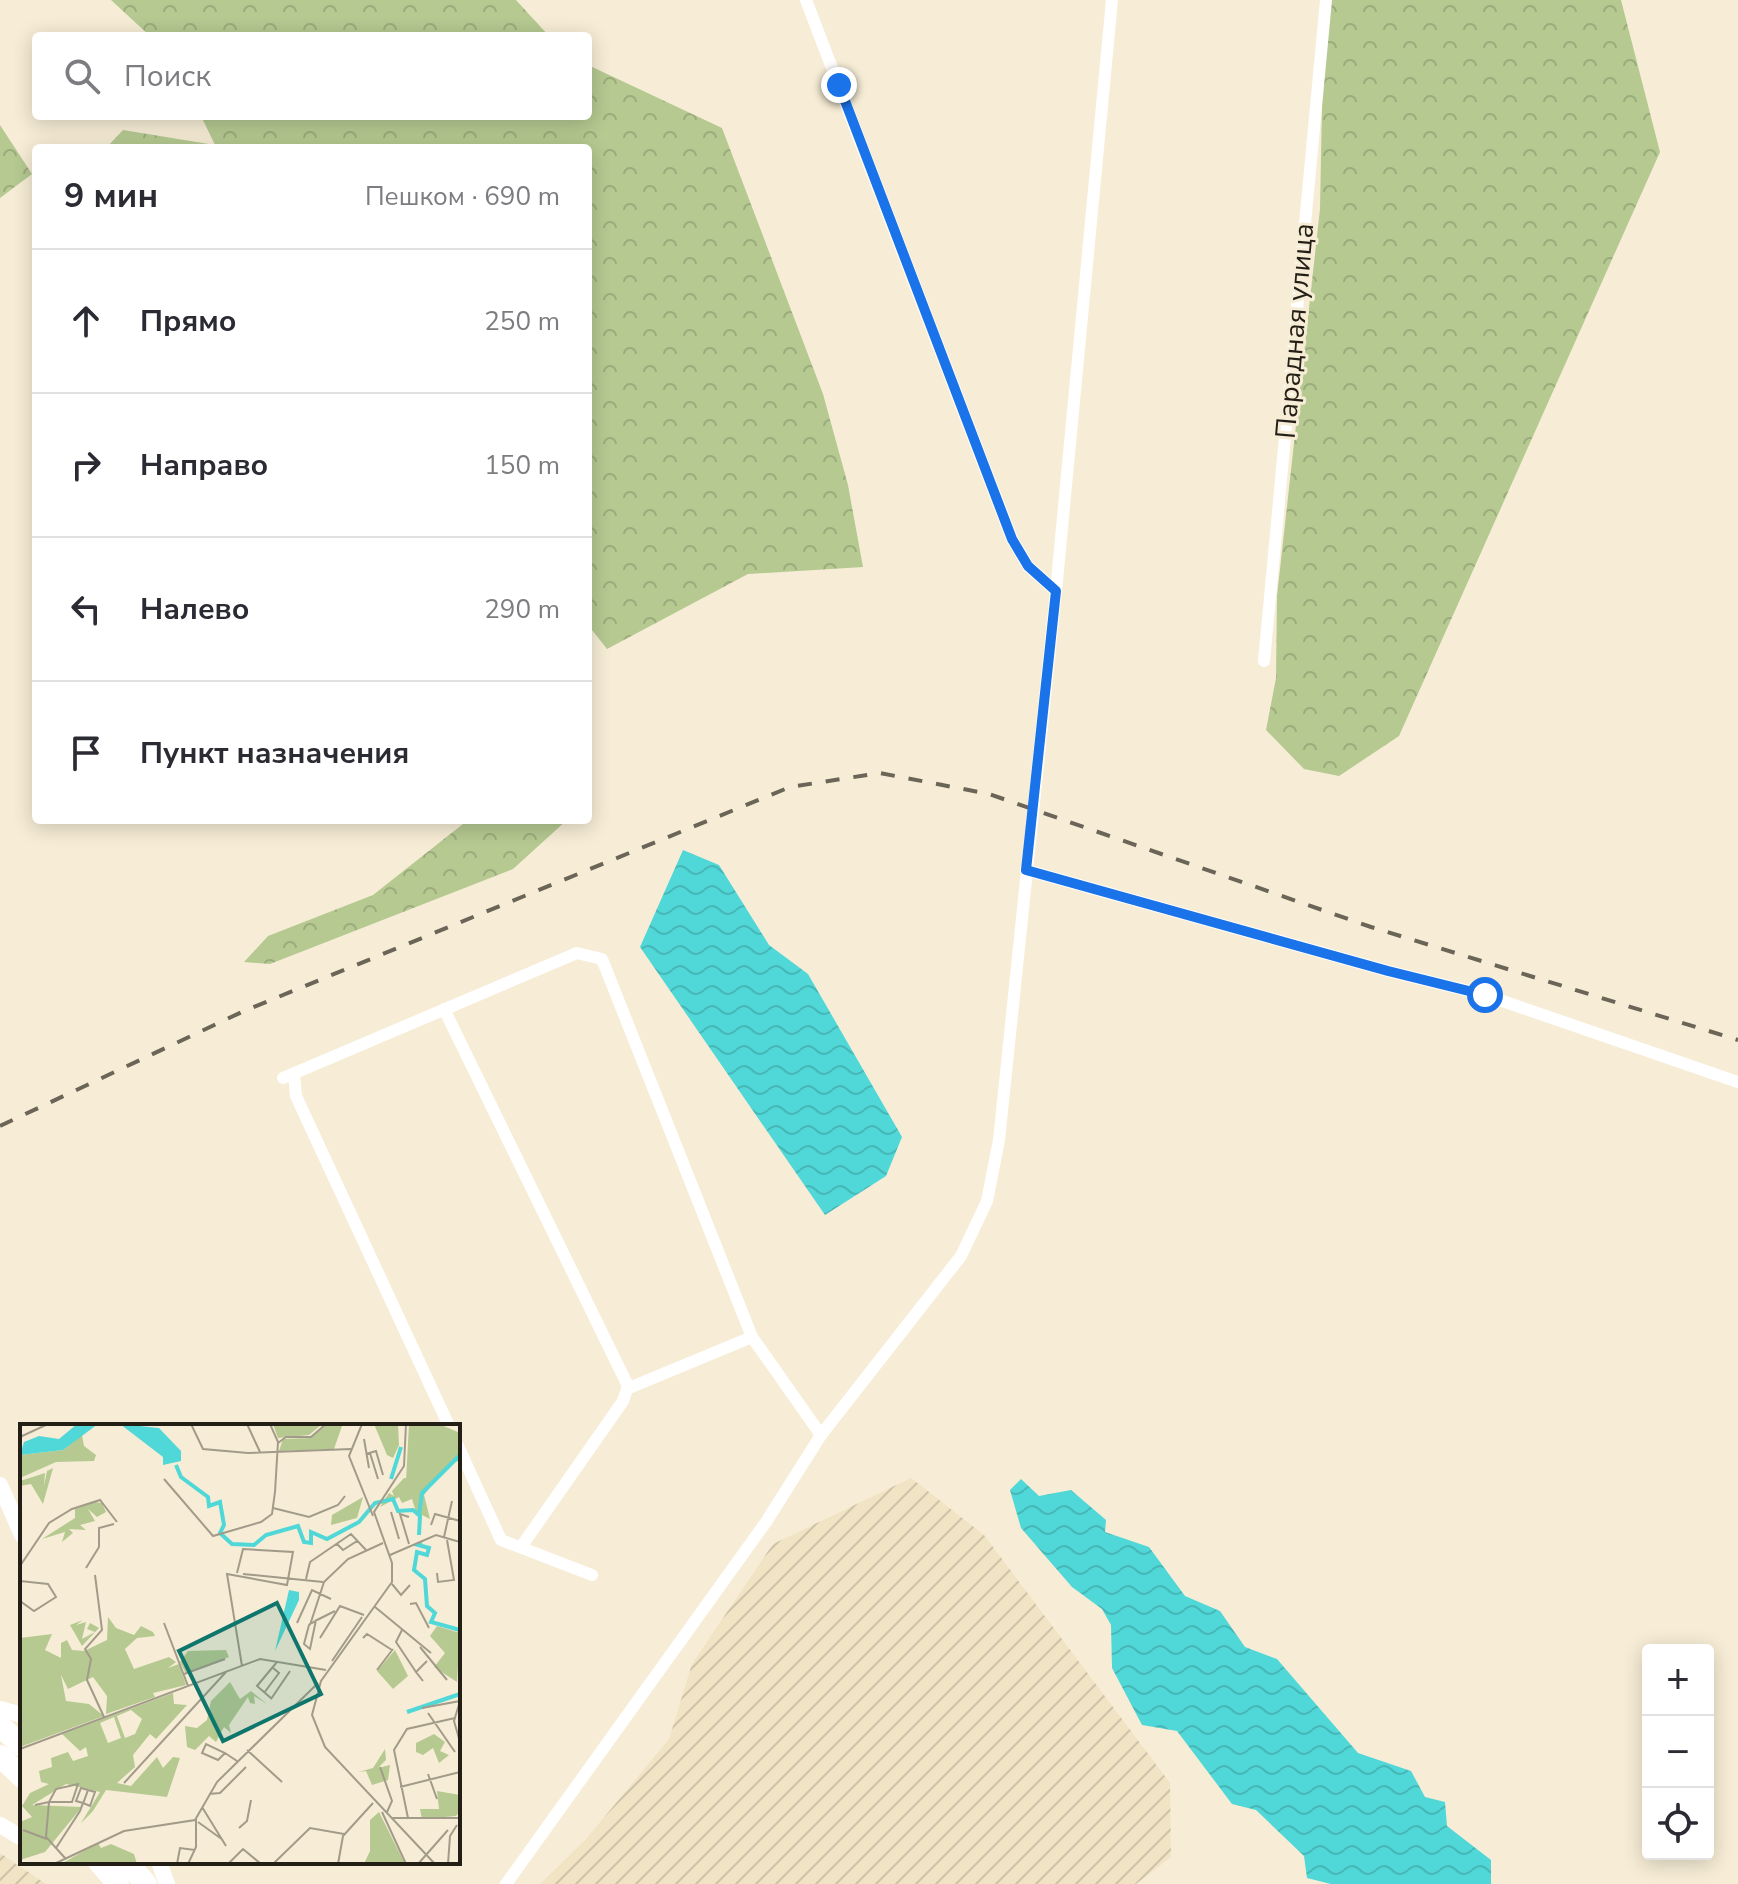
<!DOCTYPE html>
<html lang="ru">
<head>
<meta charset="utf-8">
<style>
	body { margin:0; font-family:"Nunito Sans",sans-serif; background:#f2f2f3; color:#2b2b33 }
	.controls { position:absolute; right:24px; bottom:24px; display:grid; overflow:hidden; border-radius:8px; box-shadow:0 4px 20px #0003 }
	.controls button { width:72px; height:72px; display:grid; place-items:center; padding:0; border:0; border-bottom:2px solid #e1e1e2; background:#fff; color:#2b2b33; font:40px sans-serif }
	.stop { position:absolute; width:24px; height:24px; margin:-18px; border:6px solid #1a73e8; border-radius:50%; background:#fff }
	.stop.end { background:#1a73e8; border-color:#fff; box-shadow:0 2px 8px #0008 }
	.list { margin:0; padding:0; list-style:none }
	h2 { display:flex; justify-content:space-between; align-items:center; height:104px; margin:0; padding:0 32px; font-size:34px }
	h2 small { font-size:26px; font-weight:400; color:#7c7c81 }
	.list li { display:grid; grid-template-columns:52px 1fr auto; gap:24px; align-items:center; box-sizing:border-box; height:144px; padding:0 32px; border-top:2px solid #e1e1e2 }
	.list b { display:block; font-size:30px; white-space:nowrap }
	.list em { font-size:26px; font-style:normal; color:#7c7c81 }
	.icon { flex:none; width:44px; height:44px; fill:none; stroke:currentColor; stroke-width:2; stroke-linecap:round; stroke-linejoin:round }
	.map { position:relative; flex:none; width:1738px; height:1884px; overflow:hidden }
	.search { position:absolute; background:#fff; box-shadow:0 4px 20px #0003; left:32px; top:32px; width:560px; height:88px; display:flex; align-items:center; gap:20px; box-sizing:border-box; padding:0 28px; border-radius:8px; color:#7c7c81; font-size:30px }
	.panel { position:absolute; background:#fff; box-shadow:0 4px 20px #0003; left:32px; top:144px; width:560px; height:680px; border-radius:8px }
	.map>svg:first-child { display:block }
</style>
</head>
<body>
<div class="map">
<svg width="1738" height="1884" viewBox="0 0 1738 1884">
	<defs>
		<pattern id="industrial-furrows" width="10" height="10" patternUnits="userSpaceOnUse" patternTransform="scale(2)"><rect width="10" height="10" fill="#f1e4c5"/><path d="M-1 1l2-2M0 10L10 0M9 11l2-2" fill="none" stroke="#cec3a8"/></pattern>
		<pattern id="forest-crowns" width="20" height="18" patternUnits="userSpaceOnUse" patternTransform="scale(2)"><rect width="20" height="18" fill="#b5c991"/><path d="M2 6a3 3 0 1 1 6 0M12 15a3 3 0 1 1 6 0" fill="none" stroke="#9bac7c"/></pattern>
		<pattern id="water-waves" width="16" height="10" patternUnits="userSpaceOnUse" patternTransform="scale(2)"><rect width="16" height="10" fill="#50d7d7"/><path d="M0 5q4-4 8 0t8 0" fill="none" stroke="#46b8b8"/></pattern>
	</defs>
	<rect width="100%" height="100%" fill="#f7edd6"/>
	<path fill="url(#industrial-furrows)" d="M 911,1478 L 984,1535 L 1170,1783 L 1171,1857 L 1136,1884 L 540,1884 L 587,1838 L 669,1739 L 692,1664 L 773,1544 Z
		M 0,1853 L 46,1884 L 0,1884 Z"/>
	<path fill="url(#forest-crowns)" d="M 111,0 L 516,0 L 549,36 L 150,36 Z
		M 1324,0 L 1621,0 L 1660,152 L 1399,736 L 1339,776 L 1304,769 L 1266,730 L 1276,678 L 1277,596 L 1320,209 Z
		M 588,65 L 722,128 L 823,394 L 848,485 L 863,567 L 748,574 L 607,649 L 588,625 L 588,148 L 106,148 L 123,130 L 215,145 L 201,116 L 588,116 Z
		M 0,125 L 32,174 L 0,198 Z
		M 468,820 L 567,820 L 513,869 L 270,964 L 244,962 L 268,936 L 373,895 Z"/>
	<path fill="url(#water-waves)" d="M 683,850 L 719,865 L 769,945 L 808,974 L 902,1137 L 886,1176 L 825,1215 L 640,947 Z
		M 1021,1479 L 1039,1496 L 1071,1490 L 1106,1520 L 1105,1532 L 1149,1547 L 1185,1596 L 1220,1611 L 1245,1647 L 1277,1659 L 1358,1753 L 1411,1771 L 1425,1797 L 1445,1802 L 1447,1826 L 1491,1860 L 1491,1884 L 1331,1884 L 1307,1878 L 1304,1856 L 1256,1810 L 1232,1804 L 1177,1731 L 1142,1725 L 1112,1668 L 1111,1625 L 1102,1609 L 1072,1587 L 1021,1528 L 1010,1490 Z"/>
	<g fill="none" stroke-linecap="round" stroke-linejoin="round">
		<path stroke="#fff" stroke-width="12" d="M 806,0 L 1012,539 L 1028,566 L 1056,591
			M 1264,661 L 1326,0
			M 1026,870 L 1388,971 L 1485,995 L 1738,1082
			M 444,1009 L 629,1388 L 752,1337
			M 294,1073 L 296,1096 L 449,1426
			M 283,1078 L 577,953 L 602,959 L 752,1337 L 821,1435
			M 458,1446 L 501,1540 L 592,1575
			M 521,1547 L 623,1401 L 628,1386
			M 506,1884 L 766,1522 L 821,1435 L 961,1256 L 987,1201 L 999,1140 L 1056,591 L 1112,0"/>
		<path stroke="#fff" stroke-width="16" d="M 0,1485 L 22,1535
			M 0,1709 L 22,1715
			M 0,1825 L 22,1838
			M 159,1862 L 167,1884"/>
		<path stroke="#fff" stroke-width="22" d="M 0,1726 L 22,1746
			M 0,1756 L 22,1777
			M 99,1862 L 118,1884
			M 127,1862 L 146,1884"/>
		<path stroke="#6b6558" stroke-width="4" stroke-dasharray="14 14" stroke-linecap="butt" d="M 0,1126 L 244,1011 L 790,787 L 880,773 L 989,794 L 1371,927 L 1738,1040"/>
	</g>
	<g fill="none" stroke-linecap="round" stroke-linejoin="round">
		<path stroke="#1a73e8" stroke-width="10" d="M 839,85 L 1012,539 L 1028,566 L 1056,591 L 1026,870 L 1388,971 L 1485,995"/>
	</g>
	<g text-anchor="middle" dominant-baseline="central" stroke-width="6" stroke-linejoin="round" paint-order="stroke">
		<g font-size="28" fill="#231f16" stroke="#f7edd6">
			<text transform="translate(1295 331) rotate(-85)">Парадная улица</text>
		</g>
	</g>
	<g transform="translate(20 1424)">
		<rect width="440" height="440" fill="#f7edd6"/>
		<path d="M 308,0 L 322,2 L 314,25 L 259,27 L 263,15 L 289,14 ZM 354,0 L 378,0 L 379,21 L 373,34 L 367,31 ZM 389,0 L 419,0 L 440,9 L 440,28 L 405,55 L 386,57 ZM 417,367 L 440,371 L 440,387 L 436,392 L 402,395 L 400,385 L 419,385 Z" fill="#b5c991"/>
		<path d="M 62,11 L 64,22 L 76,31 L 74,37 L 36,38 L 0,54 L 0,31 L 43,26 ZM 440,28 L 440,36 L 427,42 L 404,71 L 410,95 L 396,88 L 392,75 L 382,79 L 379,73 L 360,83 L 369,69 L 374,72 L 372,67 L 384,54 L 405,55 L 422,36 ZM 33,44 L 23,80 L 11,60 L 0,62 L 0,57 L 25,49 L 24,62 L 27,47 ZM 343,73 L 337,94 L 311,101 L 312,91 ZM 75,78 L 82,79 L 86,88 L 77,93 L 68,85 L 75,97 L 60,101 L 66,106 L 49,105 L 53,109 L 42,118 L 45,108 L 22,115 L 55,94 L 55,85 ZM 88,193 L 96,204 L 114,211 L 121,202 L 133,208 L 135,212 L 117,214 L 105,225 L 114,245 L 149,233 L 156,238 L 148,244 L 159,240 L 166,261 L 133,269 L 135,273 L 86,290 L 87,272 L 73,253 L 48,265 L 41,251 L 46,277 L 69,280 L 84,292 L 0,323 L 0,214 L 32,210 L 25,226 L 41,234 L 41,219 L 47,216 L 52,226 L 64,227 L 87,216 ZM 63,196 L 56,201 L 66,198 L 62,215 L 75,208 L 67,205 L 70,199 L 79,204 L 62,222 L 50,201 ZM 417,202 L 440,209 L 437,258 L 414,243 L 425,229 L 410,212 ZM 206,226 L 209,233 L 166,250 L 160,238 L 168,227 ZM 210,258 L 220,275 L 231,267 L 247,280 L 234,272 L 235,280 L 230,279 L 228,273 L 209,301 L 211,309 L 204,303 L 196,318 L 189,312 L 175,326 L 167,323 L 165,302 L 177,304 L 187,296 L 191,277 ZM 153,269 L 154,280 L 167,281 L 136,315 L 130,310 L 113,331 L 115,343 L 97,359 L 111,362 L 137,333 L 143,344 L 153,333 L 160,334 L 147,373 L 86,366 L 73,387 L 61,399 L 80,368 L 46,360 L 12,381 L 62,383 L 25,428 L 0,436 L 0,398 L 12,393 L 2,382 L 10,369 L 29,360 L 21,358 L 19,347 L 32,343 L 31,334 L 48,328 L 53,337 L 68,332 L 66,323 L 60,327 L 42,310 ZM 111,286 L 122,295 L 115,310 L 105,314 L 97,292 ZM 94,293 L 101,314 L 88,319 L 80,299 ZM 414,310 L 425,318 L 420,327 L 429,331 L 419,339 L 413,324 L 403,331 L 396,328 L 396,319 ZM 365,325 L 366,336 L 358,344 L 370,341 L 368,356 L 352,361 L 346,347 L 338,348 L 353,344 ZM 359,388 L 385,440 L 344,440 L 350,427 L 350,396 ZM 78,419 L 81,424 L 91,420 L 114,430 L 117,440 L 41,440 Z" fill="#b5c991" fill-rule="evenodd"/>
		<path d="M 375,226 L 388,252 L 373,265 L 357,247 Z" fill="#b5c991"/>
		<path d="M 253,0 L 302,0 L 289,11 L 258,14 Z" fill="#b5c991"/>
		<path d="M 57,0 L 78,0 L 43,26 L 0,31 L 4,18 L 19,12 L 39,15 ZM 100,0 L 139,4 L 161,27 L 161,37 L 143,41 L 143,33 ZM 269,166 L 279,168 L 279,176 L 255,227 Z" fill="#50d7d7"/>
		<path fill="none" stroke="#50d7d7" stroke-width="4" d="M 156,41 L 161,53 L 188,73 L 189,82 L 200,78 L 204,101 L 200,109 L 212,120 L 234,121 L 246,111 L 278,102 L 284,118 L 291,119 L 291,108 L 307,115 L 339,98 L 355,79 L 373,75 L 378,87 L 393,86 L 400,92 L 399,111M 371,55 L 381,23M 399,91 L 402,69 L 440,31M 402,119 L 398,121 L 409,124 L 407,131 L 397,128 L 394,146 L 405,155 L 407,182 L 415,189 L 411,198 L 440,206M 387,288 L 440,270"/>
		<path fill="none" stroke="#a29b89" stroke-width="2" d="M 171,0 L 183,25 L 228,29 L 331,25M 227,0 L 240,28M 342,0 L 329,32 L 353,92M 386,0 L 384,42 L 354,88 L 372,139 L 372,158 L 301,257 L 292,291 L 305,323 L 415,440M 0,13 L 28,0M 344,15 L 349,44M 258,19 L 266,13 L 291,13 L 306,0M 350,29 L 358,55M 346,30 L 356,27 L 363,51M 144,55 L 193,112 L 241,98 L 252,90 L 255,68 L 258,18 L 250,0M 253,84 L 289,93 L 318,81 L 325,72M 371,88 L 379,115M 389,93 L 380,90 L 389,120M 411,101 L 415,90 L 440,97M 424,113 L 432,77M 317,120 L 323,126 L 337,117M 370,131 L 416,111 L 440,118M 0,142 L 29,99 L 52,85 L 80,76 L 97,98M 66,144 L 79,123 L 79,104 L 94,100M 217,149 L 223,125 L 273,128 L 267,161 L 207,150 L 222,242M 417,149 L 418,158 L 434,156 L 427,116M 223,150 L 303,158M 75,151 L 82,206 L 65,225 L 71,235 L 67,256 L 84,293M 286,155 L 290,138 L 331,110 L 346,126M 0,157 L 28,160 L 36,173 L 14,187 L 0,177M 372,160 L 381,171 L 390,161M 390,180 L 396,179 L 409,204M 355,183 L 411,229M 296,196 L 290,225 L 284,220 L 289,201 L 291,199 L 292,199 L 297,196 L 315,187M 144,199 L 168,262M 277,199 L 292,166 L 311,175M 290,201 L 304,158 L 328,135 L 363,119M 382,206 L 376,218 L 396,248M 300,214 L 320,182 L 344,191M 343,214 L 347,210 L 372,226M 400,223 L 427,256M 312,237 L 342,193M 357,246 L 373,225M 164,250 L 205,235M 403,257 L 396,248 L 407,237M 244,269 L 259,249 L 253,244M 251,275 L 270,247M 252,275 L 237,262 L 257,238M 440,277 L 434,297 L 440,318M 402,284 L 440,277M 408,289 L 435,328M 0,325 L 240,235 L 306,246M 227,326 L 262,358M 205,329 L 198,336 L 182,329 L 186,320 L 205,329 L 217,337M 360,343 L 372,377 L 367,388M 408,350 L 417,375M 104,359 L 206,248M 58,360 L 52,378 L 29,378 L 36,365 ZM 380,363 L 440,348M 189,370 L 200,369 L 226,343M 15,381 L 29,378 L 26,413 L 45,434M 182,383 L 206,422M 362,388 L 386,440M 372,394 L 440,394M 388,394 L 374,326 L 387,305 L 435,294M 178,398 L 203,416M 219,404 L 227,397 L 231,376M 3,406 L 27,415M 36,424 L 60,387 L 63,379 L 64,377 L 68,366 L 75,368 L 70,382 L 63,379 L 56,377 L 61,364 L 68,366M 34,440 L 104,407 L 175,396 L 197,358 L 298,259M 157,440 L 160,424 L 175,426M 168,440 L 176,423 L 176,394M 208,440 L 223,425 L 241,440M 253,440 L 290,404 L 324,410M 318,440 L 323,412 L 353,379M 398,440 L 428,406M 428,440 L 430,412 L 437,401"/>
		<path fill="#0f766e" fill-opacity="0.15" stroke="#0f766e" stroke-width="4" d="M 257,179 L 301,270 L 203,317 L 159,227 Z"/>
		<rect width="440" height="440" fill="none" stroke="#231f16" stroke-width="4"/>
	</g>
</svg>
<div class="controls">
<button>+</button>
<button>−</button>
<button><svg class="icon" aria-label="locate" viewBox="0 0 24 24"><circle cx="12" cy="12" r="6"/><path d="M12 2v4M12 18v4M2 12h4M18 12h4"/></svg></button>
</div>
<div class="stop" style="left:1485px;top:995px"></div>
<div class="stop end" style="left:839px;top:85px"></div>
<div class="search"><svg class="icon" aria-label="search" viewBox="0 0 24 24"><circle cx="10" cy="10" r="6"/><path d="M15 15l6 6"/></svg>Поиск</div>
<section class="panel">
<h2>9 мин<small>Пешком · 690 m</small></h2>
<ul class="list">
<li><svg class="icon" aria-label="ahead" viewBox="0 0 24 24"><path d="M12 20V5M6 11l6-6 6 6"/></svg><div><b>Прямо</b></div><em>250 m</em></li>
<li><svg class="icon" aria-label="right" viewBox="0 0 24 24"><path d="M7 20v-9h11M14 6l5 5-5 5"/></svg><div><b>Направо</b></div><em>150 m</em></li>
<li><svg class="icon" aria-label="left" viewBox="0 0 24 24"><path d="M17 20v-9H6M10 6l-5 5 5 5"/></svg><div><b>Налево</b></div><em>290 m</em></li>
<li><svg class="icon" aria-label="arrive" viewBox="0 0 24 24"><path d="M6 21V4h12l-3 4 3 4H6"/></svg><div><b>Пункт назначения</b></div></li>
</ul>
</section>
</div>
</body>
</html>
